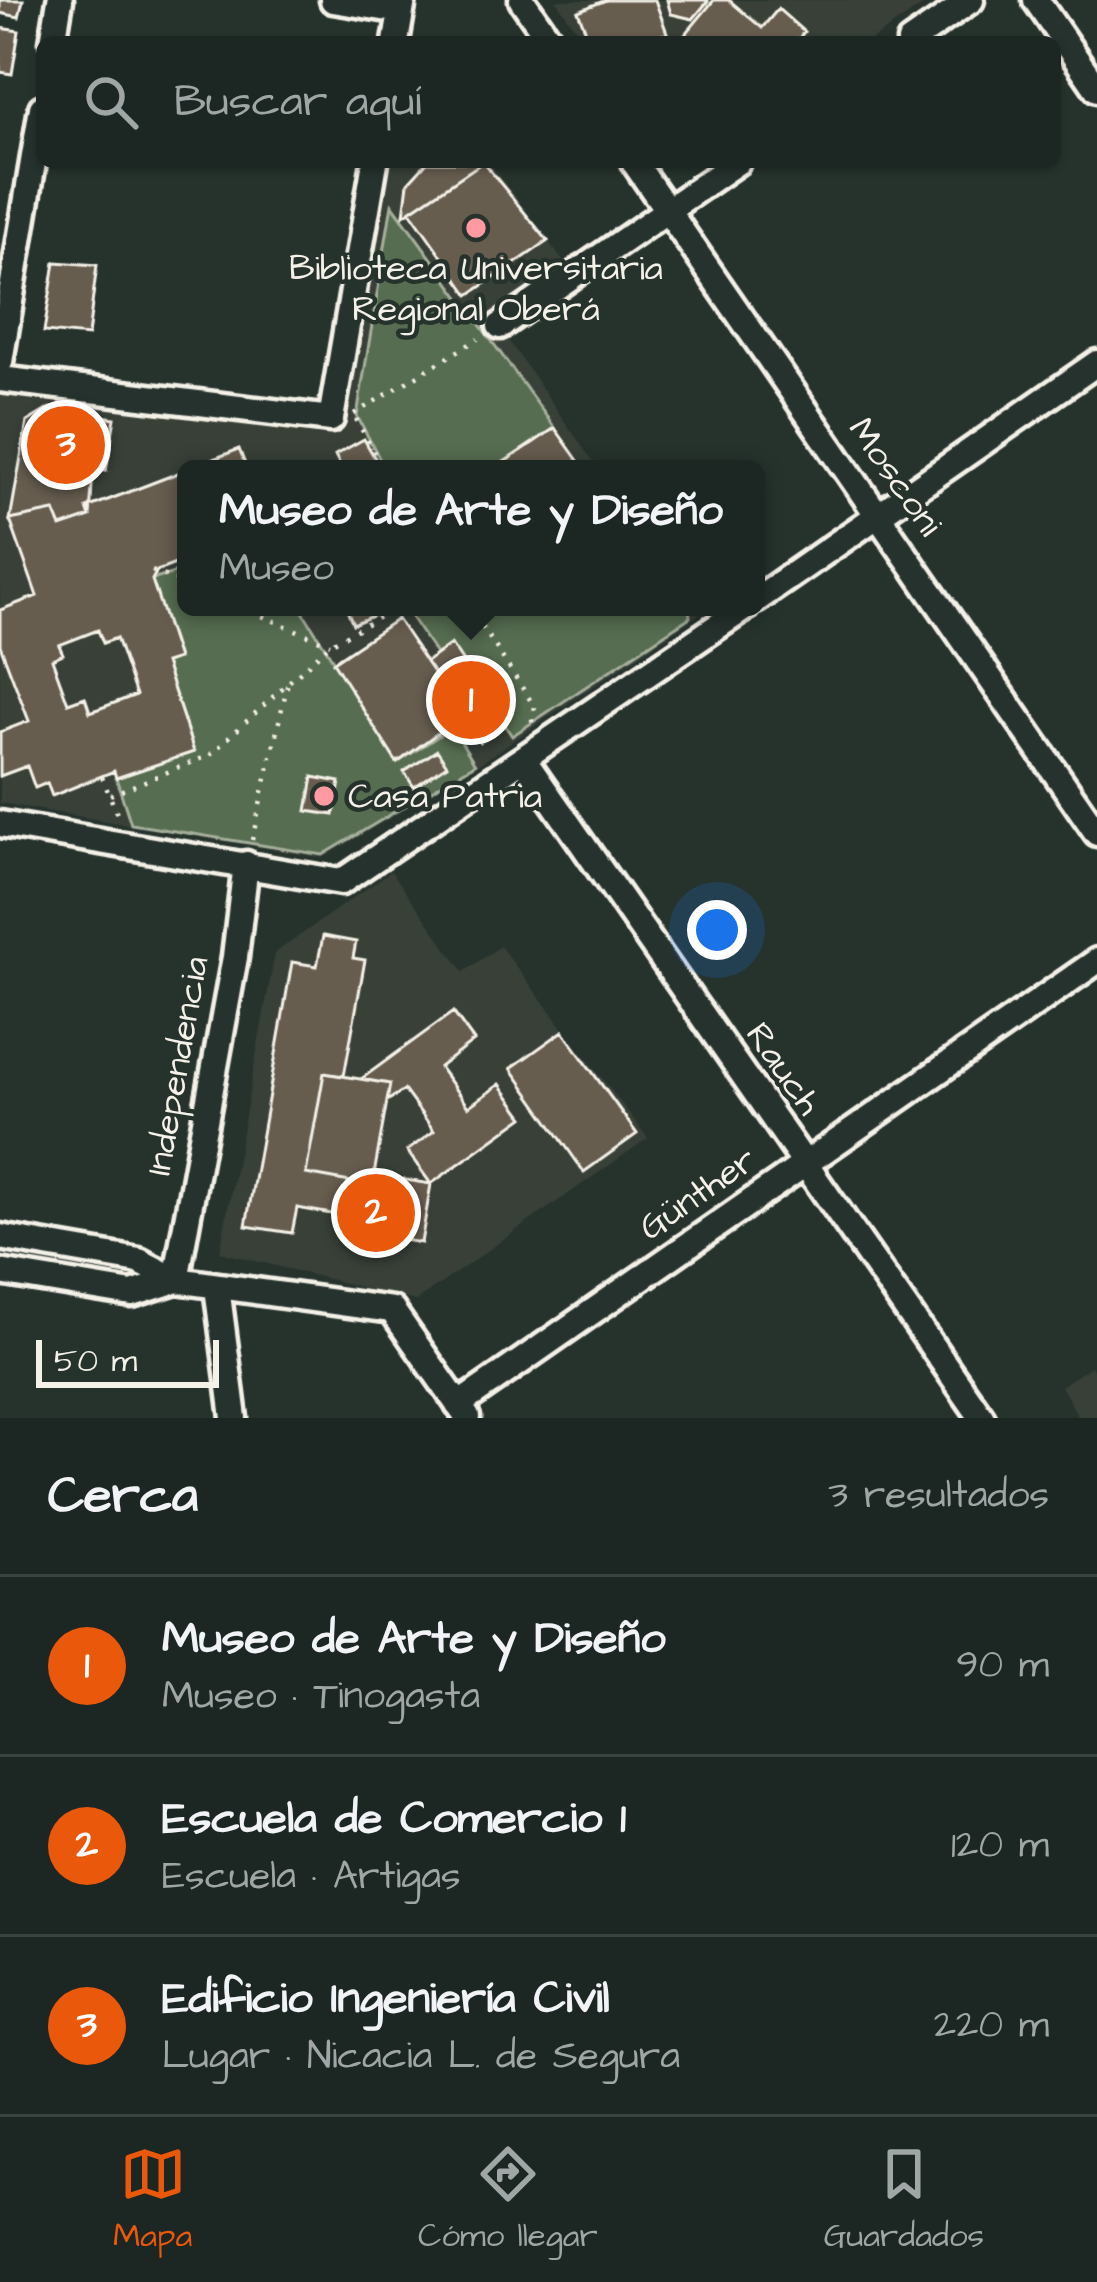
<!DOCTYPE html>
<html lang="es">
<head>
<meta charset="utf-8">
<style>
	body { margin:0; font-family:"Architects Daughter",sans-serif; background:#29322f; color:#f1f3f6 }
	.scale { position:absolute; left:36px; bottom:30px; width:183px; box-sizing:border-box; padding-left:12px; border:6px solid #f4f1e8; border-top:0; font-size:33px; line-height:42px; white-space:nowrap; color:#f4f1e8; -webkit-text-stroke:9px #26332d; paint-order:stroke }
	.you { position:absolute; left:717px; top:930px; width:42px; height:42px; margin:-30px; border:9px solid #fff; border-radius:50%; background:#1a73e8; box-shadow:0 0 0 18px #1a73e833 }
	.badge { display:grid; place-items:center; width:78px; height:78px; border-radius:50%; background:#ea580c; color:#fff; font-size:39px; font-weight:700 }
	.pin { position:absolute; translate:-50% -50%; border:6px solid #fff; box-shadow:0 3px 12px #0006 }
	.popup { position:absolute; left:177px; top:460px; width:588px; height:156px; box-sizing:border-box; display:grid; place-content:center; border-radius:18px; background:#1c2622; filter:drop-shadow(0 3px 9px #0005); font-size:39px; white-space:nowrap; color:#a0a5a5 }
	.popup b { font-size:45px; color:#f1f3f6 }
	.popup::after { content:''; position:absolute; left:50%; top:100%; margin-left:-24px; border:24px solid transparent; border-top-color:#1c2622 }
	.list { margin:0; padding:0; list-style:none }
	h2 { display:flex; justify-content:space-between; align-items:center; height:156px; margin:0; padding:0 48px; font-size:51px }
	h2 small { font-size:39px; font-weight:400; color:#a0a5a5 }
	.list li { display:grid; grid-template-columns:78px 1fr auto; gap:36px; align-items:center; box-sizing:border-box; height:180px; padding:0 48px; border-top:3px solid #3a4340 }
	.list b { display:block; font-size:45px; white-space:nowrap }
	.list p { margin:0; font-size:39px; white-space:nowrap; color:#a0a5a5 }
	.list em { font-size:39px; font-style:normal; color:#a0a5a5 }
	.icon { flex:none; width:66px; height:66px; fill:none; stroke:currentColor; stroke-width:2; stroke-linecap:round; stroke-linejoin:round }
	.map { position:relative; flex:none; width:1097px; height:1418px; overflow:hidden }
	.search { position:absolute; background:#1c2622; box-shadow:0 3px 9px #0004; left:36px; right:36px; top:36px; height:132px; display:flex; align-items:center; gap:30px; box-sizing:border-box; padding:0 42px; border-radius:18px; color:#a0a5a5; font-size:45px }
	.sheet { height:696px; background:#1c2622 }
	nav { display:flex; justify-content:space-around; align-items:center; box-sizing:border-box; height:168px; border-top:3px solid #3a4340; background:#1c2622; font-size:33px; color:#a0a5a5 }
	nav a { display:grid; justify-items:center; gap:6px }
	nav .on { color:#ea580c }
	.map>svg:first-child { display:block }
</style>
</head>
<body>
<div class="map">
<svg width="1097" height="1418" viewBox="0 0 1097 1418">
	<rect width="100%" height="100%" fill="#26332d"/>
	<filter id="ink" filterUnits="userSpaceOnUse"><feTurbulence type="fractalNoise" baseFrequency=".00833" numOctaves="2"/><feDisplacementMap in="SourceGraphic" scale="24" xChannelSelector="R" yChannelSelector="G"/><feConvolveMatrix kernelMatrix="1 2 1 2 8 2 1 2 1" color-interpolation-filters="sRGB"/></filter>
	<g filter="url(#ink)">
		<path fill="#394038" d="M 556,0 L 931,0 L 869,42 L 585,42 Z
			M 390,162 L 489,162 L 566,265 L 492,317 L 598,469 L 186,469 L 186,607 L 710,607 L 476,766 L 323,858 L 0,803 L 0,383 L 237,420 L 343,429 Z
			M 391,871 L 464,972 L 500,946 L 648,1138 L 416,1301 L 220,1252 L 275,953 Z
			M 1091,1366 L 1097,1377 L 1097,1418 L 1079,1418 L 1061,1386 Z"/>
		<path fill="#576d51" stroke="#a6af9c" stroke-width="3" d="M 392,204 L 555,428 L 493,469 L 385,469 L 357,416 Z
			M 186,569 L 186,607 L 300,607 L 397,763 L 452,727 L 475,764 L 323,855 L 131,824 L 116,778 L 194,751 L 165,663 L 178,658 L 152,580 Z
			M 404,607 L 689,607 L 690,617 L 512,736 L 451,645 L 436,654 Z"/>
		<path fill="#665d50" stroke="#f4f1e8" stroke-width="3" fill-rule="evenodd" d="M 0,0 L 23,0 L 19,17 L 0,13 Z
			M 606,0 L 655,0 L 667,33 L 644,42 L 590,42 L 578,11 Z
			M 667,0 L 707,0 L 708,1 L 693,19 L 671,14 Z
			M 714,0 L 729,0 L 762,28 L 778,9 L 804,32 L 796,42 L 691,42 L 684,36 Z
			M 0,28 L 19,31 L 12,74 L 0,72 Z
			M 427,162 L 483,162 L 404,215 L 408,183 Z
			M 483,162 L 548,241 L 469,295 L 410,211 Z
			M 55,262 L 97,265 L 88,336 L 44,332 Z
			M 50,408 L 115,418 L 106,471 L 93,469 L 90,517 L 61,527 L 54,511 L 10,520 L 27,422 Z
			M 555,428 L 584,469 L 493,469 L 509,459 Z
			M 364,439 L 381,469 L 342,469 L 335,455 Z
			M 239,449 L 247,469 L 188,469 Z
			M 186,470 L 186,560 L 157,571 L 152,580 L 178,659 L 165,663 L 194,752 L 116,778 L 114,771 L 52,796 L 47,783 L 35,788 L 27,766 L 0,776 L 0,732 L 29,721 L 0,645 L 0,610 L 37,596 L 10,520 L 54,511 L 61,527 L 90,517 L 87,508 ZM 98,630 L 103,643 L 116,638 L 136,695 L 90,712 L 85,697 L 68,703 L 52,659 L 63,654 L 59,645 Z
			M 346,607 L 382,607 L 384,611 L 353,624 Z
			M 397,619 L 462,715 L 397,763 L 333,662 Z
			M 451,644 L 505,725 L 480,742 L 426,662 Z
			M 437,750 L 447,765 L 414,787 L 404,772 Z
			M 313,777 L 340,782 L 334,815 L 307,811 Z
			M 323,936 L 356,942 L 353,958 L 365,960 L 344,1076 L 324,1073 L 306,1174 L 372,1186 L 374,1175 L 431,1184 L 421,1243 L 340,1229 L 343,1216 L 297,1208 L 292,1233 L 246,1226 L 292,962 L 317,966 Z
			M 453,1012 L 474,1041 L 439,1067 L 468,1107 L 500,1084 L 524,1117 L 431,1184 L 407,1151 L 434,1131 L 404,1090 L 387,1101 L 390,1084 L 361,1079 Z
			M 563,1031 L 637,1134 L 584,1172 L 511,1068 Z
			M 324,1073 L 390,1084 L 372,1186 L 306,1174 Z"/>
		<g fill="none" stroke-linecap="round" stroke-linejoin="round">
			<defs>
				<path id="minor" d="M 333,0 L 401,11
					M 522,0 L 551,42
					M 1036,0 L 1097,89
					M 53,42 L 60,0
					M 396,42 L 403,0
					M 910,42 L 971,0
					M 634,162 L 1097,833
					M 500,326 L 737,162
					M 0,362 L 42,108
					M 0,379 L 331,419 L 375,162
					M 756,600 L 1097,363
					M 524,760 L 982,1418
					M 0,824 L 341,882 L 746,607
					M 0,1237 L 139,1261 L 176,1280 L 392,1310 L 467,1417
					M 0,1272 L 132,1294 L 176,1280
					M 176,1280 L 235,957 L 246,864
					M 217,1287 L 234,1418
					M 458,1405 L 1097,961"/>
			</defs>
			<use href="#minor" stroke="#f4f1e8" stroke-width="33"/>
			<path stroke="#f4f1e8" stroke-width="4.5" stroke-dasharray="3 9" stroke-linecap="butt" d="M 354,414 L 478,339
				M 356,419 L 383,469
				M 152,571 L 186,584
				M 240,607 L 330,644
				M 469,607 L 535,707 L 531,725
				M 102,777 L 120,821
				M 110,795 L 210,755 L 330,644 L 398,607
				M 252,840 L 288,682"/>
			<use href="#minor" stroke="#26332d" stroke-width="24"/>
		</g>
	</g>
	<g fill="#ff9aa2" stroke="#26332d" stroke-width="4.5">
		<circle cx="476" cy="228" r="12"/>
		<circle cx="324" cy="796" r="12"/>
	</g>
	<g text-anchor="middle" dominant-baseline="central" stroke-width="9" stroke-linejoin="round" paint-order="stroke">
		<g font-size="36" fill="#f4f1e8" stroke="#26332d">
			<text x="476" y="268">Biblioteca Universitaria<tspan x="476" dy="41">Regional Oberá</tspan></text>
			<text x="348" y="796" text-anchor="start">Casa Patria</text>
		</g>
		<g font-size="36" fill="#f4f1e8" stroke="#26332d">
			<text transform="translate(895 477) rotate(55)">Mosconi</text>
			<text transform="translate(178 1066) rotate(-80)">Independencia</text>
			<text transform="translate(783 1069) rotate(55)">Rauch</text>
			<text transform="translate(698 1194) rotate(-35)">Günther</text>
		</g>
	</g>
</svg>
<div class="scale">50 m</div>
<div class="you"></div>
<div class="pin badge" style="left:471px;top:700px">1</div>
<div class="popup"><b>Museo de Arte y Diseño</b>Museo</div>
<div class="pin badge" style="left:376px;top:1213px">2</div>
<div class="pin badge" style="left:66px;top:445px">3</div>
<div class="search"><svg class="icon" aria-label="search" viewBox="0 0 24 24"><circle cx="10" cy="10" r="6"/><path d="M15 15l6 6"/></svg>Buscar aquí</div>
</div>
<section class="sheet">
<h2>Cerca<small>3 resultados</small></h2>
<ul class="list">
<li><span class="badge">1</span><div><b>Museo de Arte y Diseño</b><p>Museo · Tinogasta</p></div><em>90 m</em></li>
<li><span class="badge">2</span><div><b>Escuela de Comercio 1</b><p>Escuela · Artigas</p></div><em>120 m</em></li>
<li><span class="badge">3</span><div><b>Edificio Ingeniería Civil</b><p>Lugar · Nicacia L. de Segura</p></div><em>220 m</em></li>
</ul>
</section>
<nav>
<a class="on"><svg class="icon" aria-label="map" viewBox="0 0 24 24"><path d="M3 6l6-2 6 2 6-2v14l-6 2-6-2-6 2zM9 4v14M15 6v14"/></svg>Mapa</a>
<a><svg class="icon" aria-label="directions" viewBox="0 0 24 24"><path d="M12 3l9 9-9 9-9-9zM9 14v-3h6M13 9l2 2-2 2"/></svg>Cómo llegar</a>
<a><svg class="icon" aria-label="saved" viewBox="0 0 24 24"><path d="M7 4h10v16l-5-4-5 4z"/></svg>Guardados</a>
</nav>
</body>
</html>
